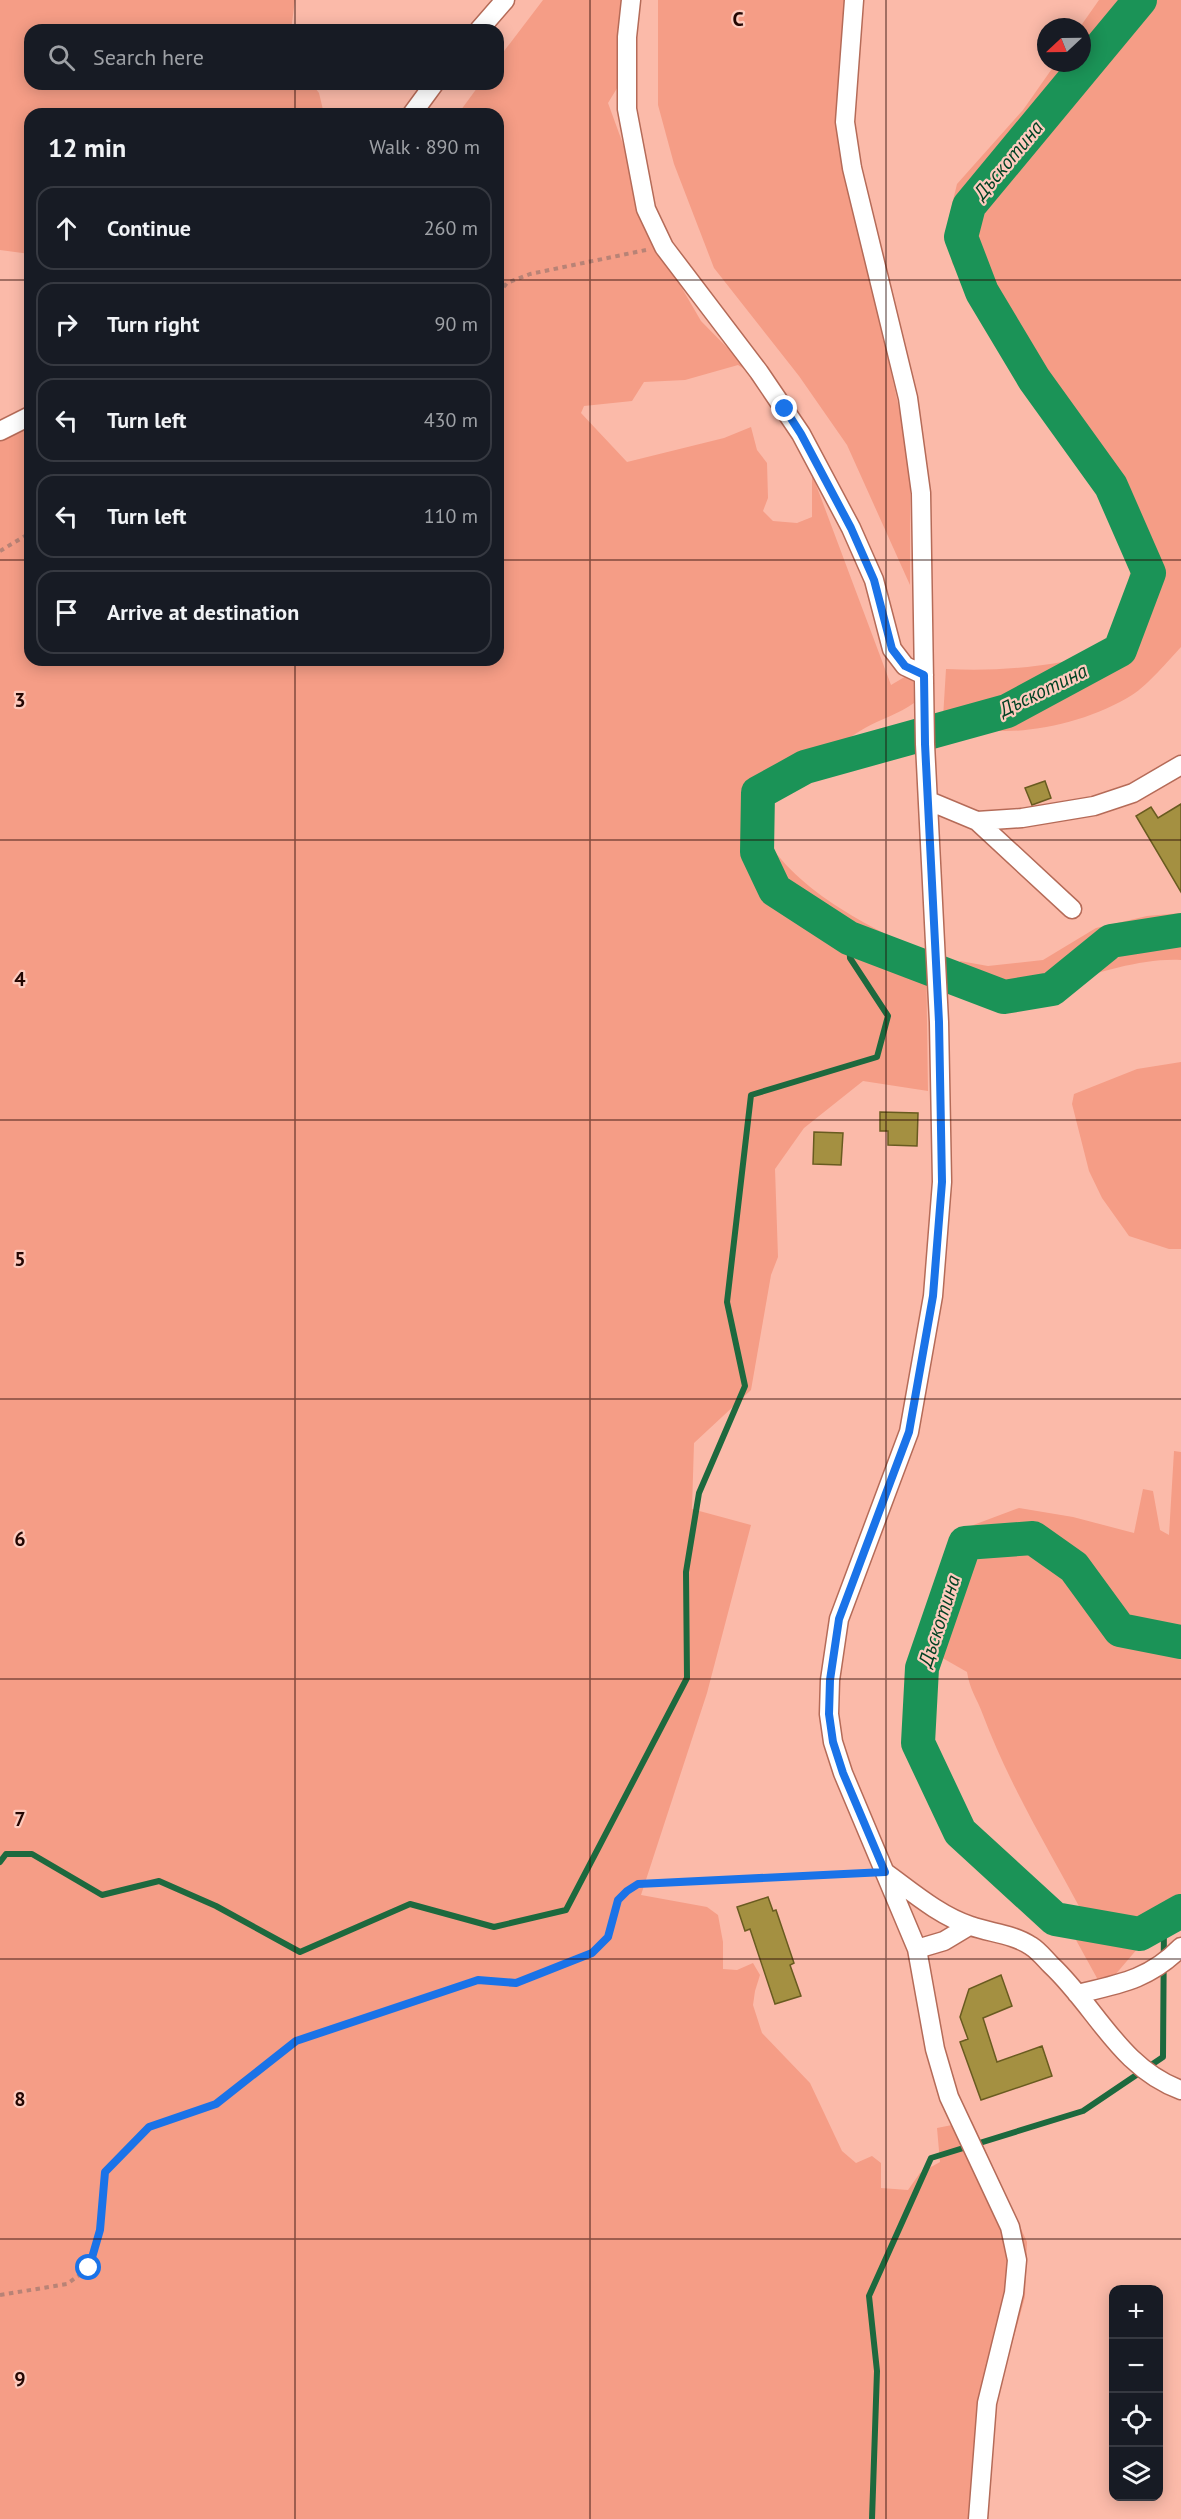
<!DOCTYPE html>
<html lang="en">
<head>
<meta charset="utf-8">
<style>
	body { margin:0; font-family:"PT Sans",sans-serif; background:#242831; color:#f1f3f6 }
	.controls { position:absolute; right:18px; bottom:18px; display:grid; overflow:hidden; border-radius:12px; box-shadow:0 3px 15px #0003 }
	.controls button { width:54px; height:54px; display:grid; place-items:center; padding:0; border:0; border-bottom:2px solid #363941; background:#171b24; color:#f1f3f6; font:30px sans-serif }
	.compass { position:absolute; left:1037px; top:18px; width:54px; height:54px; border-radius:50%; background:#171b24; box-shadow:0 3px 15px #0003; rotate:248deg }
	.stop { position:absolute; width:18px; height:18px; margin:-14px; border:4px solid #1a73e8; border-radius:50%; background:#fff }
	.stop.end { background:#1a73e8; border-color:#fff; box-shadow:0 2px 6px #0008 }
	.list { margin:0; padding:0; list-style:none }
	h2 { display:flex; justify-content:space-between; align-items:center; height:78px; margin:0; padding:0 24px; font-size:26px }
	h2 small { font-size:20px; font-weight:400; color:#9ea1a6 }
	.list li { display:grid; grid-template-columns:39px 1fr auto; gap:18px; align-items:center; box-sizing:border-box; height:84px; margin:0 12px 12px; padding:0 12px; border:2px solid #363941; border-radius:18px }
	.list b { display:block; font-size:22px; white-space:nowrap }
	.list em { font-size:20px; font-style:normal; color:#9ea1a6 }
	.icon { flex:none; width:33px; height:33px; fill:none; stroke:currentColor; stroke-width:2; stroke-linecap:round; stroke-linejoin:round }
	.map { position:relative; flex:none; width:1181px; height:2519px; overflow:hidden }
	.search { position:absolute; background:#171b24; box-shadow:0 3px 15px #0003; left:24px; top:24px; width:480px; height:66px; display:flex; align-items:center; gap:15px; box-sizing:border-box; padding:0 21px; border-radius:18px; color:#9ea1a6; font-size:22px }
	.panel { position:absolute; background:#171b24; box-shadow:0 3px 15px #0003; left:24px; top:108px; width:480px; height:558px; border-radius:18px }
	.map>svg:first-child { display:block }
</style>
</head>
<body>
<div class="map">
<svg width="1181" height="2519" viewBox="0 0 1181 2519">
	<rect width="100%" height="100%" fill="#fbbaa9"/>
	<path fill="#f59d86" d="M 0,0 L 295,0 L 291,30 L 30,30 L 30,84 L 312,84 L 319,93 L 324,114 L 30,114 L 30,254 L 0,250 Z
		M 543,0 L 638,0 L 636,57 L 608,103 L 665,259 L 701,321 L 753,374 L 738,365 L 685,380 L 644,382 L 632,401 L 584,406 L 581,413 L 627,462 L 724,438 L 751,427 L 757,450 L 767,463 L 768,498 L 763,511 L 773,521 L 797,523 L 812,517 L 812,474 L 891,685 L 913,672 L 914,703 C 899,714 881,719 865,728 C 848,737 833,753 816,761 C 799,768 778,767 764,781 C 754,791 754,807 758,819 C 775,879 871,931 926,951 L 928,1091 L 863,1081 L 804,1128 L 775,1169 L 778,1257 L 771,1275 L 751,1390 L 694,1443 L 692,1509 L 751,1525 L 707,1693 L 641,1895 L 707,1907 L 718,1915 L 723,1942 L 723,1969 L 737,1970 L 753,1963 L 760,1975 L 755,1991 L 753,2005 L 762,2033 L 810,2083 L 842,2151 L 856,2163 L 872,2156 L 881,2163 L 881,2188 L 908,2190 L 920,2173 L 940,2162 L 937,2128 L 972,2121 L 1027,2242 L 1025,2297 L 992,2416 L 975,2519 L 0,2519 L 0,438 L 30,424 L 30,660 L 498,660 L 498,114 L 458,114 L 480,84 L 498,84 L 498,59 Z
		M 658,0 L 852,0 L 839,116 L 861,239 L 910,457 L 910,585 L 847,445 L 799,376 L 714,268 L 674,164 L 658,105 Z
		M 1099,0 L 1181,0 L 1181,647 C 1168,661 1148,685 1132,695 C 1097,717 1047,731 1005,731 C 984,731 963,724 943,718 L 946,669 C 1002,672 1054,666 1108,652 L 1120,623 L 1136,543 L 1075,423 L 998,334 L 952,263 L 948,221 L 957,184 L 1023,110 L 1056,63 L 1082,63 L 1080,27 Z
		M 1181,913 L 1181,960 C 1143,958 1101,972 1064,983 C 1029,994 1000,1012 962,996 L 960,961 L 988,966 L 1043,960 L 1096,928 L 1147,916 Z
		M 1181,1062 L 1181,1249 L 1169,1249 L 1129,1236 L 1102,1198 L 1089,1171 L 1072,1104 L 1074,1094 L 1137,1069 Z
		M 1174,1451 L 1181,1452 L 1181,1921 L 1150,1934 L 1103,1989 L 1076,1940 L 1087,1921 C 1051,1853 1010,1787 983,1715 C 977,1698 970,1691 967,1672 L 932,1652 L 926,1629 L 960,1530 L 1019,1508 L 1073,1517 L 1134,1533 L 1143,1489 L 1153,1491 L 1160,1530 L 1169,1535 Z"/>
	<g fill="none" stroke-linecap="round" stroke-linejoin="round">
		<path stroke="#1d693e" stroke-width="6" d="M 0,1862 L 6,1854 L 32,1854 L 102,1895 L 159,1881 L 216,1906 L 300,1952 L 410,1904 L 494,1927 L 566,1910 L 687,1678 L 686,1572 L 699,1493 L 745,1386 L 727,1302 L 751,1095 L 877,1057 L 888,1016 L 850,958 L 849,938
			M 872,2519 L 877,2371 L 869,2296 L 931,2158 L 1083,2111 L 1163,2057 L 1164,1920"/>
		<path stroke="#1b9357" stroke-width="34" d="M 1140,0 L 969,206 L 961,237 L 982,292 L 1034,379 L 1111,486 L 1149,573 L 1120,650 L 1007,711 L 805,767 L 758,793 L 757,852 L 775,890 L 849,938 L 1004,997 L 1052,989 L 1111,941 L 1181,930
			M 1181,1642 L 1120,1630 L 1074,1567 L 1033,1538 L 965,1543 L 922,1668 L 918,1743 L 960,1832 L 1055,1919 L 1140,1934 L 1181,1911"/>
	</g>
	<path fill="#a49041" stroke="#695b20" stroke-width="1.5" d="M 1045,781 L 1051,798 L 1032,805 L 1025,788 Z
		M 1181,804 L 1181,892 L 1136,816 L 1151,807 L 1158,818 Z
		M 880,1112 L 918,1113 L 917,1146 L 888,1145 L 888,1131 L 880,1131 Z
		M 814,1132 L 843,1133 L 841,1165 L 813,1164 Z
		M 768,1897 L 773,1911 L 776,1910 L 794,1963 L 790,1965 L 801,1996 L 775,2004 L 750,1929 L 745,1931 L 737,1907 Z
		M 1001,1975 L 1012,2006 L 983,2018 L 997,2062 L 1042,2046 L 1052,2076 L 981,2100 L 960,2042 L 968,2039 L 960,2017 L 969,1989 Z"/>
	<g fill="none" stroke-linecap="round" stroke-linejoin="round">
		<defs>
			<path id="minor" d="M 631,0 L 627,37 L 627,109 L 646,209 L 664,247 L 759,372 L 801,434 L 851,528 L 874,580 L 892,649 L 905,666 L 924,675
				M 854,0 L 845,122 L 852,168 L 908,398 L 921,493 L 925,744 L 939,1022 L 942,1182 L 933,1296 L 909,1432 L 839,1619 L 830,1680 L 829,1714 L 833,1742 L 843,1773 L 917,1949 L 935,2049 L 949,2097 L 1010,2227 L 1017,2260 L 1014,2293 L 987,2403 L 978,2519
				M 479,30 L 505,0
				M 412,114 L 434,84
				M 0,431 L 30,416
				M 929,801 L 977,821 L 1022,818 L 1094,806 L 1133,793 L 1181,765
				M 977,821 L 1072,909
				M 886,1873 C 912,1892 940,1916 971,1926 C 991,1933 1013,1934 1031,1946 C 1039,1951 1045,1959 1051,1965 C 1096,2007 1120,2068 1181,2090
				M 917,1949 L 944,1941 L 969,1926
				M 1077,1994 C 1120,1984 1150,1979 1181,1947"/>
		</defs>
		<use href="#minor" stroke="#b56b58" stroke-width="21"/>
		<path stroke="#b88376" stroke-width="4" stroke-dasharray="4.5 4.5" stroke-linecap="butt" d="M 498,294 L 507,283 L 530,274 L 646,250
			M 0,551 L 30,533
			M 0,2295 L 67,2284 L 89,2268 L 100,2230 L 105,2172 L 149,2127 L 216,2104 L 296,2041 L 478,1980 L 516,1983 L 592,1953 L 608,1937 L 618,1900 L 627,1891 L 638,1884 L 866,1873"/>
		<use href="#minor" stroke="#fff" stroke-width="18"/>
	</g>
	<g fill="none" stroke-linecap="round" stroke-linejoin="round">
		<path stroke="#1a73e8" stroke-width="8" d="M 89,2268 L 100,2230 L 105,2172 L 149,2127 L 216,2104 L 296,2041 L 478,1980 L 516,1983 L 592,1953 L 608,1937 L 618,1900 L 627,1891 L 638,1884 L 885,1872 L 843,1773 L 833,1742 L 829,1714 L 830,1680 L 839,1619 L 909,1432 L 933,1296 L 942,1182 L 939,1022 L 925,744 L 924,675 L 905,666 L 892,649 L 874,580 L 851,528 L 801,434 L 785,409"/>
	</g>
	<path fill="none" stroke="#220602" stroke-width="1.5" stroke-opacity="0.55" d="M 295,0 L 295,30M 590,0 L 590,2519M 886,0 L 886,2519M 295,84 L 295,114M 0,280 L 30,280M 498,280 L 1181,280M 0,560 L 30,560M 498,560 L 1181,560M 295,660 L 295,2519M 0,840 L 1181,840M 0,1120 L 1181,1120M 0,1399 L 1181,1399M 0,1679 L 1181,1679M 0,1959 L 1181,1959M 0,2239 L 1181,2239"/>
	<g text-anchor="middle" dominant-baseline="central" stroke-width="4.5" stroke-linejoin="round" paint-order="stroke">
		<g font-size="20" font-style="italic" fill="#024123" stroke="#fdcbbe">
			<text transform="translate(1008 160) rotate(-50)">Дъскотина</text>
			<text transform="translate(1043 690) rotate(-26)">Дъскотина</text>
			<text transform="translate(939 1621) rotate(-72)">Дъскотина</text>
		</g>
	</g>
	<g font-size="20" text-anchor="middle" font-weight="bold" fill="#220602" stroke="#fdcbbe" stroke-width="4.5" stroke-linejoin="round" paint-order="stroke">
		<text x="738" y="26">C</text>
		<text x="20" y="707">3</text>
		<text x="20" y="986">4</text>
		<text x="20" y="1266">5</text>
		<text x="20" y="1546">6</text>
		<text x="20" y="1826">7</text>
		<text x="20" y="2106">8</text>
		<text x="20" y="2386">9</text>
	</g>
</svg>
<div class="controls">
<button>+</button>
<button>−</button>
<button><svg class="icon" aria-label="locate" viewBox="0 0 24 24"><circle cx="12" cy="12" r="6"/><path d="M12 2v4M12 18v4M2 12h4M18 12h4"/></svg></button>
<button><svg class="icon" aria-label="layers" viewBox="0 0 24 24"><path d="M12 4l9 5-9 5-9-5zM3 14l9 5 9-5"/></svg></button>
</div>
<svg class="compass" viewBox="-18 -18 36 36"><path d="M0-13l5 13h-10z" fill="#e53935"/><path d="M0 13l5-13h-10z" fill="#9ea1a6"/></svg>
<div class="stop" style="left:89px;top:2268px"></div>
<div class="stop end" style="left:785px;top:409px"></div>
<div class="search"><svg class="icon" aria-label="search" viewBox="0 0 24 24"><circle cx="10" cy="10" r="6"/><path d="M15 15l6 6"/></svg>Search here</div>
<section class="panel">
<h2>12 min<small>Walk · 890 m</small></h2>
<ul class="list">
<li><svg class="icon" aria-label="ahead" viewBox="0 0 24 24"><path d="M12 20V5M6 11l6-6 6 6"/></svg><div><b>Continue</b></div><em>260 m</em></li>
<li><svg class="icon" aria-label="right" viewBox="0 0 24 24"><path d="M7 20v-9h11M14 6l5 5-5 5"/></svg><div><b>Turn right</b></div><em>90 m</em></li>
<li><svg class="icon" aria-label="left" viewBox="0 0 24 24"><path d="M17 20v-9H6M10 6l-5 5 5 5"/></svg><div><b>Turn left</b></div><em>430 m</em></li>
<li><svg class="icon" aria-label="left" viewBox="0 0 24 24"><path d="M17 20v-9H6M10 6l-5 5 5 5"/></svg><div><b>Turn left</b></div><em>110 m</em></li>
<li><svg class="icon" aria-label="arrive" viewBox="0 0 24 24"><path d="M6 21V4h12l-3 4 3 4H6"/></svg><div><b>Arrive at destination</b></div></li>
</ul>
</section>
</div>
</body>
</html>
